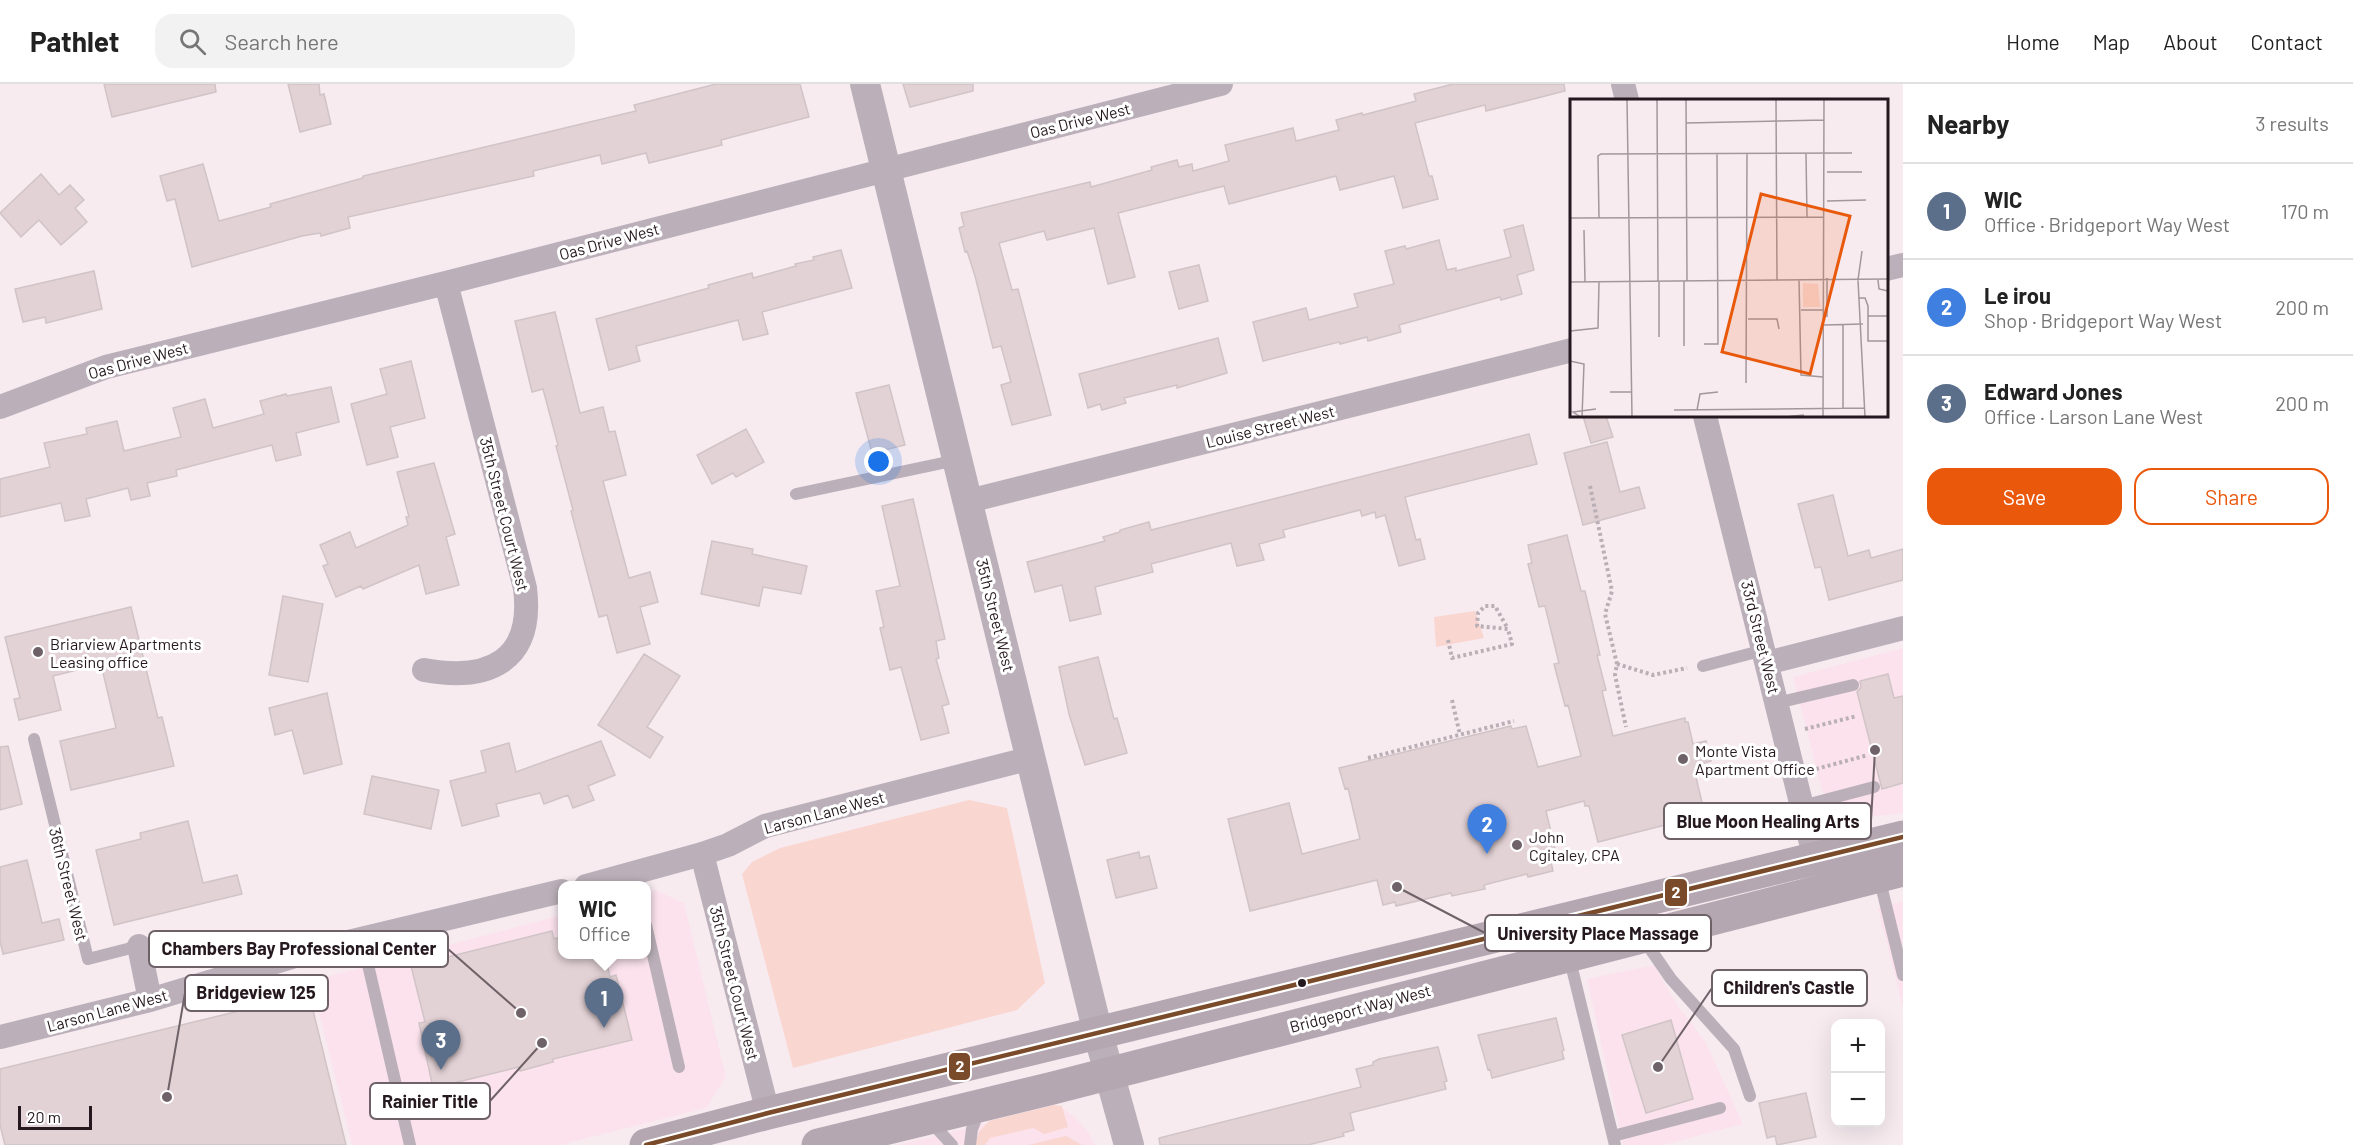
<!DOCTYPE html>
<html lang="en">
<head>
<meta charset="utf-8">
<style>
	body { margin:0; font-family:Barlow,sans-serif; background:#f2f2f2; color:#222 }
	.controls { position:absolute; right:18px; bottom:18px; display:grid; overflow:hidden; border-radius:12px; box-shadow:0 6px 24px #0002 }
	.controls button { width:54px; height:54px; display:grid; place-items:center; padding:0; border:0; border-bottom:2px solid #e0e0e0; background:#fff; color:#222; font:30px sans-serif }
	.scale { position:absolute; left:18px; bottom:15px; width:74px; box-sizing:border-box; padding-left:6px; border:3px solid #25181e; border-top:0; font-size:16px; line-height:21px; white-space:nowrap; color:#25181e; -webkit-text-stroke:4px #fff; paint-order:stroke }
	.you { position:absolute; left:879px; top:378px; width:21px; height:21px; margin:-15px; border:4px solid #fff; border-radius:50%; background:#1a73e8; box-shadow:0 0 0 9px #1a73e833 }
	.badge { display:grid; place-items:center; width:39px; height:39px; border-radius:50%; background:#ea580c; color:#fff; font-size:20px; font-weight:700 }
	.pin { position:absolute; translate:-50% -50px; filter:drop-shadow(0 2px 3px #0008) }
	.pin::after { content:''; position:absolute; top:32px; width:21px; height:18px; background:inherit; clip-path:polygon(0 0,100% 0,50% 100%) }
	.popup { position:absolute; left:558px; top:797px; width:93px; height:78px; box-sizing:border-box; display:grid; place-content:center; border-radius:12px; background:#fff; filter:drop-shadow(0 2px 4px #0005); font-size:20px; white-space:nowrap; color:#767676 }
	.popup b { font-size:22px; color:#222 }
	.popup::after { content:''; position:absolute; left:50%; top:100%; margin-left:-12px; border:12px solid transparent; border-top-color:#fff }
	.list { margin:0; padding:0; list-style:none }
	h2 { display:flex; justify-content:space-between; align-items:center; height:78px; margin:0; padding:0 24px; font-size:26px }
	h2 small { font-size:20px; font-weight:400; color:#767676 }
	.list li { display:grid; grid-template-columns:39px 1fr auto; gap:18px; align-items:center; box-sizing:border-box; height:96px; padding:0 24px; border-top:2px solid #e0e0e0 }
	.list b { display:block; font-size:22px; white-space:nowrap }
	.list p { margin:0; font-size:20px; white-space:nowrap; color:#767676 }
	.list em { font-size:20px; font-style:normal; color:#767676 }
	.actions { display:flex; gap:12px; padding:18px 24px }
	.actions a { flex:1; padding:14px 0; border:2px solid #ea580c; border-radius:18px; text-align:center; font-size:21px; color:#ea580c }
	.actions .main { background:#ea580c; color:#fff }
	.icon { flex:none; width:33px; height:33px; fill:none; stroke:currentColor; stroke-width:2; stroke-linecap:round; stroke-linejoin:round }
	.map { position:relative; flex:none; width:1903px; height:1061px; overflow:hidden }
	header { display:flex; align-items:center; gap:36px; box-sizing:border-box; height:84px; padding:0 30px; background:#fff; border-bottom:2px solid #e0e0e0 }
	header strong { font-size:28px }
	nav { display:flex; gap:33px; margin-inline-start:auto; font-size:21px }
	.search { width:420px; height:54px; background:#f2f2f2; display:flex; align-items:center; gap:15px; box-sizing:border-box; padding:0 21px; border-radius:18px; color:#767676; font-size:22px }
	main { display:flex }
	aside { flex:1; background:#fff }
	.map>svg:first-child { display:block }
</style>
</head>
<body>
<header>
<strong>Pathlet</strong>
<div class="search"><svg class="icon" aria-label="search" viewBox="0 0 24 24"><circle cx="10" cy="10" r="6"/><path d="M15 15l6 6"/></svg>Search here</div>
<nav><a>Home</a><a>Map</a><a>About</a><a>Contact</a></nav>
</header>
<main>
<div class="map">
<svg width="1903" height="1061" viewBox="0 0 1903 1061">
	<rect width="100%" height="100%" fill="#f7ebf0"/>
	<path fill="#fbe2ec" d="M 1903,564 L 1903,729 L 1830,737 L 1793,593 Z
		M 655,806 L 684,819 L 726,993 L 706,1024 L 560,1061 L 352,1061 L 311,897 L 562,831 L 562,870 L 646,870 L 646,809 Z
		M 1903,817 L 1903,924 L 1878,824 Z
		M 1654,881 L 1678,922 L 1705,957 L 1743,1040 L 1663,1061 L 1623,1061 L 1587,895 Z
		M 1059,1022 L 1076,1034 L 1088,1048 L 1095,1061 L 897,1061 Z"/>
	<path fill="#fad6d1" d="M 1475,527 L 1484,554 L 1436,563 L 1434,533 Z
		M 969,716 L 1007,724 L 1045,899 L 1017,926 L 793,984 L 742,790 L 752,778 L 780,764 Z
		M 1054,1021 L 1062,1022 L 1068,1043 L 1044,1050 L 1033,1044 L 990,1054 L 985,1061 L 975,1061 L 979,1048 L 989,1037 Z
		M 1066,1052 L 1082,1061 L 1028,1061 Z"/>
	<path fill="#e2d1d5" stroke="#d0c4c7" stroke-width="1.5" d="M 104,0 L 215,0 L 216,8 L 112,33 Z
		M 288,0 L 319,0 L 320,11 L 324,10 L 331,40 L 300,48 Z
		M 716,0 L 800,0 L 809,33 L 721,56 L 722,61 L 649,79 L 646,69 L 602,80 L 600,71 L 533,87 L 534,92 L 348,133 L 350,144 L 321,152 L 320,149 L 302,152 L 192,183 L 175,115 L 167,117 L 160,92 L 203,80 L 219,137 L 271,123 L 270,120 L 363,94 L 363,92 L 636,27 L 634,21 Z
		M 903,0 L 973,0 L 973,7 L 910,23 Z
		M 1453,0 L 1564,0 L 1565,7 L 1486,27 L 1485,21 L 1415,39 L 1429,92 L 1432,92 L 1438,115 L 1403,124 L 1394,92 L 1340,106 L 1336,92 L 1229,120 L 1224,102 L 1118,129 L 1135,193 L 1108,200 L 1094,144 L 1047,156 L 1044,147 L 999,159 L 1012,206 L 1018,205 L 1051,331 L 1012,341 L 1001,301 L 1011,298 L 1001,262 L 993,264 L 975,192 L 967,167 L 965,168 L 959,144 L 964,142 L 961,129 L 1090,98 L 1091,103 L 1152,86 L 1151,83 L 1177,76 L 1179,83 L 1192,80 L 1193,87 L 1229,77 L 1225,61 L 1293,44 L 1296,57 L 1339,46 L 1336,36 L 1362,29 L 1363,31 L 1416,17 L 1414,10 Z
		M 41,90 L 59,111 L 70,101 L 84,116 L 75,124 L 87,138 L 61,161 L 39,136 L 21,153 L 0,129 Z
		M 1523,141 L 1534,186 L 1517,191 L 1522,210 L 1501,216 L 1500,213 L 1399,241 L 1401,248 L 1368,257 L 1367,253 L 1340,260 L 1339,258 L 1263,277 L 1253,238 L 1306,224 L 1309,236 L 1358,223 L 1354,210 L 1394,200 L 1385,167 L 1405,162 L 1406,165 L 1439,156 L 1447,186 L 1456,184 L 1456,187 L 1511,173 L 1504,146 Z
		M 841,166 L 852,204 L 762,228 L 768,250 L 743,256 L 738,236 L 636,262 L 640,277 L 609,286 L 596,235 L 709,204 L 708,201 L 752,189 L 753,194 L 796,182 L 795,180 L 814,176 L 813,173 Z
		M 1199,181 L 1208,217 L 1179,225 L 1169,188 Z
		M 94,187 L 102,225 L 46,239 L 45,233 L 23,238 L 15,205 Z
		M 555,228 L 580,329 L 603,323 L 609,348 L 615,347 L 626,391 L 603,397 L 629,494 L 650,488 L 658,518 L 640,523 L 650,560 L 617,569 L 607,531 L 599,533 L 571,427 L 573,426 L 556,362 L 558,361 L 543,305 L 532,308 L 515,237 Z
		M 1218,254 L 1227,289 L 1177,304 L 1177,301 L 1124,314 L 1126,319 L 1102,326 L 1100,320 L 1088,324 L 1079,290 Z
		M 411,277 L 425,334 L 390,343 L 398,373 L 367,381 L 351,320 L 387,310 L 380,285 Z
		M 889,301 L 905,361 L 872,369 L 856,309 Z
		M 331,303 L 339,338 L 296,349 L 301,371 L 276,377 L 272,361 L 176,386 L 177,392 L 147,399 L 150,412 L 131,416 L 128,404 L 86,415 L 90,432 L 65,437 L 61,419 L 0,433 L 0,395 L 50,383 L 44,359 L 87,350 L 86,344 L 117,337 L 124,367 L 181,353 L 173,324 L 205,315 L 213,344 L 264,330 L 260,317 L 286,310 L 287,312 Z
		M 1583,332 L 1606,332 L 1613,353 L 1591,359 Z
		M 746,345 L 764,378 L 736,393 L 733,389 L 712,400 L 697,371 Z
		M 1529,350 L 1537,380 L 1405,413 L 1416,456 L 1420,455 L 1425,475 L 1399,482 L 1385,431 L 1376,434 L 1375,428 L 1362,432 L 1360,426 L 1283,446 L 1285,453 L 1259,460 L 1264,476 L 1237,482 L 1231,459 L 1151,480 L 1153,488 L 1095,503 L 1101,530 L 1070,537 L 1062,501 L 1035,508 L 1027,478 L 1105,457 L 1103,453 L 1120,448 L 1120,446 L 1149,438 L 1151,446 Z
		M 1607,358 L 1620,408 L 1639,403 L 1645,424 L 1583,441 L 1564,369 Z
		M 434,379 L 455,450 L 446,453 L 459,501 L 426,510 L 419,481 L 363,505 L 361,502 L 336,513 L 323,482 L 328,480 L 320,461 L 350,448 L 356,464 L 408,441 L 406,433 L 409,433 L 397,388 Z
		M 1833,411 L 1848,472 L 1869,466 L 1871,474 L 1903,465 L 1903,496 L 1829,516 L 1821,483 L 1815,484 L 1798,420 Z
		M 913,415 L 945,555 L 936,557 L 939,574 L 936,575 L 949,620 L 942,622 L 949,649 L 921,656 L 901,583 L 890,586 L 880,544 L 884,543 L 876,507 L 900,502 L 882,422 Z
		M 1567,451 L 1581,507 L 1585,507 L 1600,571 L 1597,571 L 1606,606 L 1602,607 L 1613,652 L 1685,634 L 1685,638 L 1688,638 L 1693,660 L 1706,657 L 1711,677 L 1698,681 L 1700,688 L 1695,689 L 1705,731 L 1598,758 L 1589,722 L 1585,722 L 1584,717 L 1546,727 L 1558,777 L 1551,778 L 1553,787 L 1528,793 L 1527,790 L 1484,801 L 1485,805 L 1452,812 L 1451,809 L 1396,822 L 1395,818 L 1383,821 L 1377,796 L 1250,827 L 1228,735 L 1289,719 L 1302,770 L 1360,755 L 1348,704 L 1345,705 L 1339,684 L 1511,642 L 1512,645 L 1526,642 L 1538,683 L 1581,672 L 1568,621 L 1565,622 L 1554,580 L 1559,579 L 1545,522 L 1539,523 L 1528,480 L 1532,479 L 1528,461 Z
		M 712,457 L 753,465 L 752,470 L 807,482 L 801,510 L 763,503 L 759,522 L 701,510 Z
		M 283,512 L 323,520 L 308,598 L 269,591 Z
		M 131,523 L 158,634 L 162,633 L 174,682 L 71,706 L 60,657 L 116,644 L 101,580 L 53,592 L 61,626 L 19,636 L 14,615 L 20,614 L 5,553 Z
		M 644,570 L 680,592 L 647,643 L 663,653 L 650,674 L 598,641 Z
		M 1098,573 L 1114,635 L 1117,634 L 1127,669 L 1085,681 L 1069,630 L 1059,583 Z
		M 1888,590 L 1894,614 L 1903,612 L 1903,699 L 1882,705 L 1857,608 L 1861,603 L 1860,597 Z
		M 327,609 L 342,680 L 304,690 L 292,646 L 275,651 L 269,624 Z
		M 601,657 L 615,691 L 588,702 L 594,716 L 573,724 L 568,711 L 544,720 L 540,709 L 496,720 L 499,732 L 462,742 L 450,697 L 486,688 L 481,667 L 509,659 L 516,688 Z
		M 8,662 L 22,720 L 0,726 L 0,663 Z
		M 372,692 L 439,706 L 431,745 L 364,730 Z
		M 188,737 L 203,799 L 237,791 L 242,810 L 114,841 L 96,766 L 141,755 L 140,749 Z
		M 1139,768 L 1140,774 L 1149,772 L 1157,804 L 1116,814 L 1107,776 Z
		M 27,776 L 42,839 L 59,835 L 64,856 L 3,870 L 0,857 L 0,783 Z
		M 552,847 L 554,855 L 562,853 L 562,870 L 605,870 L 610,893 L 616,891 L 632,956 L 553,975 L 553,978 L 520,987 L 519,983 L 433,1004 L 419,939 L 425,938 L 411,882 Z
		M 309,910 L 346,1061 L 5,1061 L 0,1041 L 0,985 Z
		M 1556,934 L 1564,966 L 1562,967 L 1564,975 L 1492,994 L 1490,985 L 1488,986 L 1478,951 Z
		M 1671,936 L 1693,1015 L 1646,1029 L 1622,951 Z
		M 1438,963 L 1447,997 L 1444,998 L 1446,1005 L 1350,1029 L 1354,1046 L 1343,1049 L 1344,1052 L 1308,1061 L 1160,1061 L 1159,1054 L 1361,1003 L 1356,985 L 1373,981 L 1373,978 L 1379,975 Z
		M 1806,1009 L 1816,1053 L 1777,1061 L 1775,1052 L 1767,1054 L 1759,1019 Z"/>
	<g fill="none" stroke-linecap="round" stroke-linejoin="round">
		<path stroke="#baafb5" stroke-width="4" stroke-dasharray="3 3" stroke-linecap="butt" d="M 1590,402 L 1612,507 L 1605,530 L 1617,580 L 1615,591 L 1626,643
			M 1448,556 L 1452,574 L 1512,560 L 1508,545 L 1477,542 L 1478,529 L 1485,522 L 1495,522 L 1508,545
			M 1617,580 L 1653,591 L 1687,584
			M 1452,616 L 1460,651
			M 1805,645 L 1857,632
			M 1368,674 L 1514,637
			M 1816,685 L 1868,671"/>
		<path stroke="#bbb0b9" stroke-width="12" d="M 796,410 L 957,376
			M 1703,582 L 1764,566
			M 1777,619 L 1853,601
			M 34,655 L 88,875 L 139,862
			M 1802,722 L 1874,703
			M 1879,793 L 1903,891
			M 646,841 L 679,983
			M 362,855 L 410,1061
			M 1644,856 L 1671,895 L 1734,965 L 1750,1012
			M 1569,872 L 1615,1061
			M 931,1038 L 952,1061
			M 1613,1052 L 1720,1024
			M 970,1061 L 972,1045 L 980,1025"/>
		<path stroke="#bbb0b9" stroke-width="24" d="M 1623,0 L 1627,16
			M 1886,185 L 1903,181
			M 0,323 L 106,283 L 446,199 L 1221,0
			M 1705,332 L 1815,775
			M 969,417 L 1572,266
			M 1767,579 L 1903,544
			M 424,586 C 489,598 534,577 525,504 L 446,199
			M 702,770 L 768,1029
			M 586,802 L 702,770 L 728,761 L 765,742 L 1031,674
			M 139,862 L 150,916
			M 0,953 L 150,916 L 315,866 L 562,807"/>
		<path stroke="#bbb0b9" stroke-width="30" d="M 865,0 L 1098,949 L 1129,1061"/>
		<path stroke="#b5a7b1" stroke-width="33" d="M 646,1061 L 768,1029 L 1903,753
			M 818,1061 L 1053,1004 L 1903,786"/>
		<defs>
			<path id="bus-1" d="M 646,1061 L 768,1029 L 1903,753"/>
		</defs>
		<use href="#bus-1" stroke="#fff" stroke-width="9"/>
		<use href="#bus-1" stroke="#7a4b2a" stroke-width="4.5"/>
	</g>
	<g fill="#6e6268" stroke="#fff" stroke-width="2">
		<circle cx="38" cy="568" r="6"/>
		<circle cx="1683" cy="675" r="6"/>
		<circle cx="1517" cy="761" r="6"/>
	</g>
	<circle fill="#25181e" stroke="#fff" stroke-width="2" cx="1302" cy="899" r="5"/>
	<g text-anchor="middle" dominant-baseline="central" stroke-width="6" stroke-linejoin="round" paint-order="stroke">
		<g font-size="16" fill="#25181e" stroke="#fff">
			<text transform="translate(1080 36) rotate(-14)">Oas Drive West</text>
			<text transform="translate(609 157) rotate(-15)">Oas Drive West</text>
			<text transform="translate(138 276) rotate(-15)">Oas Drive West</text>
			<text transform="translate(1270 342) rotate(-14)">Louise Street West</text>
			<text transform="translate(505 430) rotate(76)">35th Street Court West</text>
			<text transform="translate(996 531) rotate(76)">35th Street West</text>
			<text transform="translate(1761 553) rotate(76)">33rd Street West</text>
			<text transform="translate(824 728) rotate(-15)">Larson Lane West</text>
			<text transform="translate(69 800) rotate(76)">36th Street West</text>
			<text transform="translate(735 899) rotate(76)">35th Street Court West</text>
			<text transform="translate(1360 924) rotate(-15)">Bridgeport Way West</text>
			<text transform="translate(107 926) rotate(-15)">Larson Lane West</text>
		</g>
		<g font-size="16" fill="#25181e" stroke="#fff" text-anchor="start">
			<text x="50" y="559">Briarview Apartments<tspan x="50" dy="18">Leasing office</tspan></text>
			<text x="1695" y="666">Monte Vista<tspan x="1695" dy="18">Apartment Office</tspan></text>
			<text x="1529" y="752">John<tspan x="1529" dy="18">Cgitaley, CPA</tspan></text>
		</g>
	</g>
	<g transform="translate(1570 15)">
		<rect width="318" height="318" fill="#f7ebf0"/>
		<path d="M 233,184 L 248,185 L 250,208 L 233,208 Z" fill="#fad6d1"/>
		<path fill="none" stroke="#a3979c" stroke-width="1.5" d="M 57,0 L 62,318M 87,0 L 88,182M 116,0 L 117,182M 206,0 L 207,181M 116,24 L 254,21M 236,55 L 237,118M 257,73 L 292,73M 257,102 L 296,101M 0,119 L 253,118M 29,119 L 28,57 L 31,55 L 282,54M 14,131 L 15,183M 292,152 L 288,181 L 295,318M 229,181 L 231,276 L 253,278M 308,181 L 309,190 L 318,192M 114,182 L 114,247M 0,183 L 318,180M 289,199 L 295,199 L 298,207 L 298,242 L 318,242M 231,211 L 253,211M 298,217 L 318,217M 257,218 L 257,179M 178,220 L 207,220 L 209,230M 254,226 L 293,225M 273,226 L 273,310M 0,232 L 28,229 L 29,183M 89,238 L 89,182M 134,245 L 148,245 L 147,55M 0,262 L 14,265 L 12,318M 176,284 L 177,55M 40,293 L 62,293M 104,311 L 294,309M 127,311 L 130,295 L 148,293M 9,317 L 3,313 L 26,310M 215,318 L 234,316M 253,318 L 254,0"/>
		<path fill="#e8590c" fill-opacity="0.15" stroke="#e8590c" stroke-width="3" d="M 191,95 L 280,117 L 240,275 L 152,253 Z"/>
		<rect width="318" height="318" fill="none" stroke="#25181e" stroke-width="3"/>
	</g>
	<path fill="none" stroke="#6e6268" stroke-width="2" d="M1875 666L1871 737M1397 803L1485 849M521 929L448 865M1658 983L1712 904M167 1013L185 909M542 959L490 1017"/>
	<g fill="#6e6268" stroke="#fff" stroke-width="2">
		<circle cx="1875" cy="666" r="6"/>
		<circle cx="1397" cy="803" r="6"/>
		<circle cx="521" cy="929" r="6"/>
		<circle cx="1658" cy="983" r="6"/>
		<circle cx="167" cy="1013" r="6"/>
		<circle cx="542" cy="959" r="6"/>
	</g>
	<g fill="#fff" stroke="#6e6268" stroke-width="2">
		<rect x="1664" y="719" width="207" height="36" rx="6"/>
		<rect x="1485" y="831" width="226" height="36" rx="6"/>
		<rect x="149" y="847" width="299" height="36" rx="6"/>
		<rect x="1712" y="886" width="155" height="36" rx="6"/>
		<rect x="185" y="891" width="143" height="36" rx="6"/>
		<rect x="370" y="999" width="120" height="36" rx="6"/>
	</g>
	<g font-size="18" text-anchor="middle" font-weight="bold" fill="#25181e">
		<text x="1768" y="744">Blue Moon Healing Arts</text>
		<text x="1598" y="856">University Place Massage</text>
		<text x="299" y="871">Chambers Bay Professional Center</text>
		<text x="1789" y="910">Children's Castle</text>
		<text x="256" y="915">Bridgeview 125</text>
		<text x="430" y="1024">Rainier Title</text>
	</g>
	<g stroke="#fff" stroke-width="2">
		<rect x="1664" y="794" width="24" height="29" rx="6" fill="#7a4b2a"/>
		<rect x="948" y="968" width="23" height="29" rx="6" fill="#7a4b2a"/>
	</g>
	<g font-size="16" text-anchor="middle" font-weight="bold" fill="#fff">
		<text x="1676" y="814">2</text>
		<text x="960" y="988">2</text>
	</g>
</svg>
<div class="controls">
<button>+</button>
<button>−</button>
</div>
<div class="scale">20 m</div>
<div class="you"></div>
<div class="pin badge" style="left:604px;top:944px;background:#5c6f8a">1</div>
<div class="popup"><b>WIC</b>Office</div>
<div class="pin badge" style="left:1487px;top:770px;background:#3f7fe0">2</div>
<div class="pin badge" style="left:441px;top:986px;background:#5c6f8a">3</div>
</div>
<aside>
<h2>Nearby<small>3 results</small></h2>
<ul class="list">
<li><span class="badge" style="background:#5c6f8a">1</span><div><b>WIC</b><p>Office · Bridgeport Way West</p></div><em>170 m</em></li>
<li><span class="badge" style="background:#3f7fe0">2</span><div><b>Le irou</b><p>Shop · Bridgeport Way West</p></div><em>200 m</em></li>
<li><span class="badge" style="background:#5c6f8a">3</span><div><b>Edward Jones</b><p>Office · Larson Lane West</p></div><em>200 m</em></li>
</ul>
<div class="actions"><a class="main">Save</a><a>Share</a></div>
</aside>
</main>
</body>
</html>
